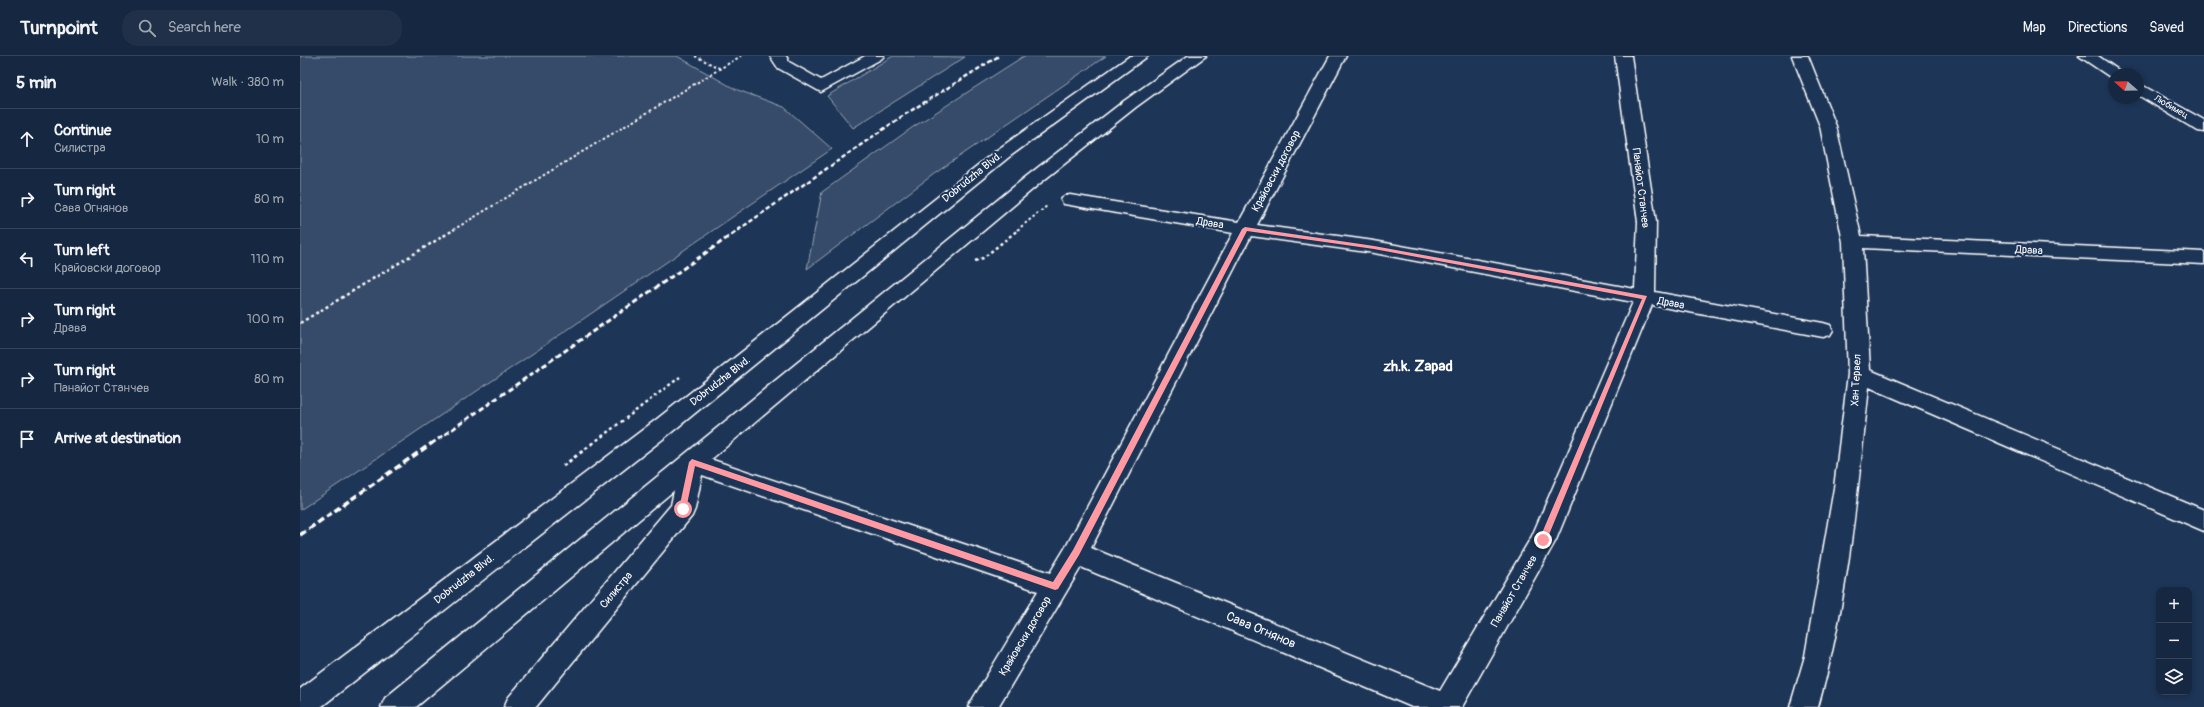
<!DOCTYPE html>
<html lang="en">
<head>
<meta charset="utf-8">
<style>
	body { margin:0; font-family:Pangolin,sans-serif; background:#1f3048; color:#f1f3f6 }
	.controls { position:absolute; right:12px; bottom:12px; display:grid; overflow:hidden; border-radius:8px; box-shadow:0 2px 6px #0003 }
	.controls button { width:36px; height:36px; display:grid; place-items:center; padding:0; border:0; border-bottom:1px solid #35445a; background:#162841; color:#f1f3f6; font:20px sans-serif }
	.compass { position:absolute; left:1808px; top:12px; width:36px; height:36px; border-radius:50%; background:#162841; box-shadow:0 2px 6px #0003; rotate:290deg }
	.stop { position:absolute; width:12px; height:12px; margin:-9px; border:3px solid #ff9aa2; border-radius:50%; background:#fff }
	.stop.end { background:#ff9aa2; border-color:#fff; box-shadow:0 1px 4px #0008 }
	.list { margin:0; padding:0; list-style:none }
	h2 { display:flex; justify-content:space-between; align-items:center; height:52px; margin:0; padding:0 16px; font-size:17px }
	h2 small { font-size:13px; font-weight:400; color:#9ea6b1 }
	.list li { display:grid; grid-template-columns:26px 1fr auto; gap:12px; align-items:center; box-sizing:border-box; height:60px; padding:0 16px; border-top:1px solid #35445a }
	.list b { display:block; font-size:15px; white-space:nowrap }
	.list p { margin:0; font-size:13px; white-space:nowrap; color:#9ea6b1 }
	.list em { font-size:13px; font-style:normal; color:#9ea6b1 }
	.icon { flex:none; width:22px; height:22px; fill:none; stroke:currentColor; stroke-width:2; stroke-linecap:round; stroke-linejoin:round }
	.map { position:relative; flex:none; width:1904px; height:651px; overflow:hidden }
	header { display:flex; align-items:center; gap:24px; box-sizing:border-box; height:56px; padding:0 20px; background:#162841; border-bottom:1px solid #35445a }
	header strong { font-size:19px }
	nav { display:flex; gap:22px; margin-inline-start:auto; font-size:14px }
	.search { width:280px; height:36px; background:#1f3048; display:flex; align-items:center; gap:10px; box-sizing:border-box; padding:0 14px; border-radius:16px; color:#9ea6b1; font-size:15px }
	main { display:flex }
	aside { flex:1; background:#162841 }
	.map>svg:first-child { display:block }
</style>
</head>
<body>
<header>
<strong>Turnpoint</strong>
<div class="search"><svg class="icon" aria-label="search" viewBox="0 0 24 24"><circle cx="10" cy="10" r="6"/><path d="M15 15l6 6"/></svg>Search here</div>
<nav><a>Map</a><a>Directions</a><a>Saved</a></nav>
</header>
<main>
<aside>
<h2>5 min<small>Walk · 380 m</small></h2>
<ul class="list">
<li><svg class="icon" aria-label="ahead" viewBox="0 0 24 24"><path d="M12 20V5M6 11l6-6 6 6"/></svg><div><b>Continue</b><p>Силистра</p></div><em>10 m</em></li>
<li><svg class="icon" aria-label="right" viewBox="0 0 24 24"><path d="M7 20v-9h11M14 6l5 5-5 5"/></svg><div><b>Turn right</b><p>Сава Огнянов</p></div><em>80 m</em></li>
<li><svg class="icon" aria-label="left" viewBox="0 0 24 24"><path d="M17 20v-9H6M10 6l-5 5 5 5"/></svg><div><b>Turn left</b><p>Крайовски договор</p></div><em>110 m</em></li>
<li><svg class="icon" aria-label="right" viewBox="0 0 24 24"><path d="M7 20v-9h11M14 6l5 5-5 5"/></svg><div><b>Turn right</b><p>Драва</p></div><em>100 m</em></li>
<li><svg class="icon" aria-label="right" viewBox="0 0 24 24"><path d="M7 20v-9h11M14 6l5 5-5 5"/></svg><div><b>Turn right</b><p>Панайот Станчев</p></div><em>80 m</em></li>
<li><svg class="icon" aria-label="arrive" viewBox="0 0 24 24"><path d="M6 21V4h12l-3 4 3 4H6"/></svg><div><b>Arrive at destination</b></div></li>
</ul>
</aside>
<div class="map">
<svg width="1904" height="651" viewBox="0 0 1904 651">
	<rect width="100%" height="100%" fill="#1d3557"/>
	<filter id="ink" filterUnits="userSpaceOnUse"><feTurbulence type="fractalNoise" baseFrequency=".025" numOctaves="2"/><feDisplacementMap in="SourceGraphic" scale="8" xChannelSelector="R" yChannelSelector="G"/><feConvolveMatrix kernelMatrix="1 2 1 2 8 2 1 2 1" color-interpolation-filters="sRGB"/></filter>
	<g filter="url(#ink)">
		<path fill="#364b69" stroke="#9aa5b4" d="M 0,0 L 377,0 L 435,33 L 484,51 L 532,93 L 232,298 L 0,454 Z
			M 593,0 L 665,1 L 553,72 L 527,40 Z
			M 724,0 L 806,0 L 634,118 L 507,213 L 522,136 L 613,71 Z"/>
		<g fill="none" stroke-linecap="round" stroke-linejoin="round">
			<defs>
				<path id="minor" d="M 470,0 L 486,0 L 489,6 L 521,24 L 565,0 L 584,0 L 581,3 L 521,36 L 478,12 Z
					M 1030,0 L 1046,0 L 957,169 L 1074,185 L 1335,233 L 1338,166 L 1315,0 L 1331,0 L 1356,166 L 1355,236 L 1523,267 L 1530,269 L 1533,274 L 1530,279 L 1523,281 L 1352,249 L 1256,484 L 1162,651 L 1112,651 L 781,511 L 698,651 L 668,651 L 738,535 L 402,419 L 395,453 L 392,460 L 236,651 L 204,651 L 208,642 L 371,449 L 380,406 L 384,400 L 392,397 L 750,517 L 767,489 L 933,177 L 770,149 L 764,148 L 761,144 L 764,140 L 770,139 L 939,166 ZM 951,180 L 1074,197 L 1333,246 L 1232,480 L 1140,635 L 791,492 Z
					M 1492,0 L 1508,0 L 1536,70 L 1561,180 L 1904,196 L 1904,208 L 1563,192 L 1570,314 L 1904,454 L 1904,475 L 1569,331 C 1557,438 1548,547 1518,651 L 1490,651 L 1505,600 L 1534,432 L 1548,318 L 1543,186 L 1520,70 Z
					M 1779,0 L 1798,0 L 1824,18 L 1814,18 L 1814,22 L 1810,21 Z
					M 1838,27 L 1904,64 L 1904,76 L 1898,75 L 1838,39 Z"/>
				<path id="secondary" d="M 830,0 L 848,0 L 709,101 L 373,375 L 21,651 L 0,651 L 0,633 L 357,363 L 697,94 Z
					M 888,0 L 906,0 L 836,51 L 739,128 L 116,651 L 81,651 L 85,642 L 727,120 L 824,45 Z"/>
			</defs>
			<use href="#minor" stroke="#fff" stroke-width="3"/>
			<use href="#secondary" stroke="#fff" stroke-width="3"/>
			<path stroke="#fff" stroke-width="2" stroke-dasharray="2.5 2.5" stroke-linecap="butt" d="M 395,0 L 421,13
				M 153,174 L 441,0
				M 717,174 L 747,150"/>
			<path stroke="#fff" stroke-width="2.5" stroke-dasharray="3 3" stroke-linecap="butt" d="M 675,205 L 683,202 L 719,173
				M 0,267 L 155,173
				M 292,388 L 380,321"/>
			<path stroke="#fff" stroke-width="3" stroke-dasharray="3.5 3.5" stroke-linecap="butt" d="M 263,410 L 293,387"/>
			<use href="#minor" fill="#1d3557" fill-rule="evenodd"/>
			<use href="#secondary" fill="#1d3557" fill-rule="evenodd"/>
			<path stroke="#fff" stroke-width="2.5" stroke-dasharray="4.5 2.5" stroke-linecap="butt" d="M 438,174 L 604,59 L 699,0"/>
			<path stroke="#fff" stroke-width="3" stroke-dasharray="5.5 3" stroke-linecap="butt" d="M 131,388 L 440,173"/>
			<path stroke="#fff" stroke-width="3.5" stroke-dasharray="7 3.5" stroke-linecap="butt" d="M 0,479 L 132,387"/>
		</g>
	</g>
	<path fill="#ff9aa2" d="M 945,171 L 1074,190 L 1347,240 L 1246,486 L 1240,486 L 1239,484 L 1342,243 L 1074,193 L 947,175 L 779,499 L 758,533 L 755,534 L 395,410 L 386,453 L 383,456 L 379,453 L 389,406 L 392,403 L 753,526 L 773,494 L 942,173 Z"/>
	<g text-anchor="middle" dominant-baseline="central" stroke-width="4" stroke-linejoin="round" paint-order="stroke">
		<g font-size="9" fill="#fff" stroke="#1d3557">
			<text transform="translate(1871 51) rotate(30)">Любимец</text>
		</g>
		<g font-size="11" fill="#fff" stroke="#1d3557">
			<text transform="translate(976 115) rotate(-62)">Крайовски договор</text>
			<text transform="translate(672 121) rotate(-39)">Dobrudzha Blvd.</text>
			<text transform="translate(1341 132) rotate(83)">Панайот Станчев</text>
			<text transform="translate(910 167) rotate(9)">Драва</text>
			<text transform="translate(1729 194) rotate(3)">Драва</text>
			<text transform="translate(1371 247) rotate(10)">Драва</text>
			<text transform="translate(1556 324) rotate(-87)">Хан Тервел</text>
			<text transform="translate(420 325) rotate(-38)">Dobrudzha Blvd.</text>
			<text transform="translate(164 523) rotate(-38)">Dobrudzha Blvd.</text>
			<text transform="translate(316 534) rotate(-50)">Силистра</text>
			<text transform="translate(1214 535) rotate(-60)">Панайот Станчев</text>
			<text transform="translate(725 580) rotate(-59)">Крайовски договор</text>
		</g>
		<g font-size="13" fill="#fff" stroke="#1d3557">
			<text transform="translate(961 574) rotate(23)">Сава Огнянов</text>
		</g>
		<g font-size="15" font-weight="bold" fill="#fff" stroke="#1d3557">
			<text x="1118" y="310">zh.k. Zapad</text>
		</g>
	</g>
</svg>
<div class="controls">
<button>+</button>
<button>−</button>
<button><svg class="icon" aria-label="layers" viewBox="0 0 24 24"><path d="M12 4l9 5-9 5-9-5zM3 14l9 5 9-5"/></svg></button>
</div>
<svg class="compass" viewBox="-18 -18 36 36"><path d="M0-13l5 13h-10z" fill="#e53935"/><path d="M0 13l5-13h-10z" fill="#9ea6b1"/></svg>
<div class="stop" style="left:383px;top:453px"></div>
<div class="stop end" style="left:1243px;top:484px"></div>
</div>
</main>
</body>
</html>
